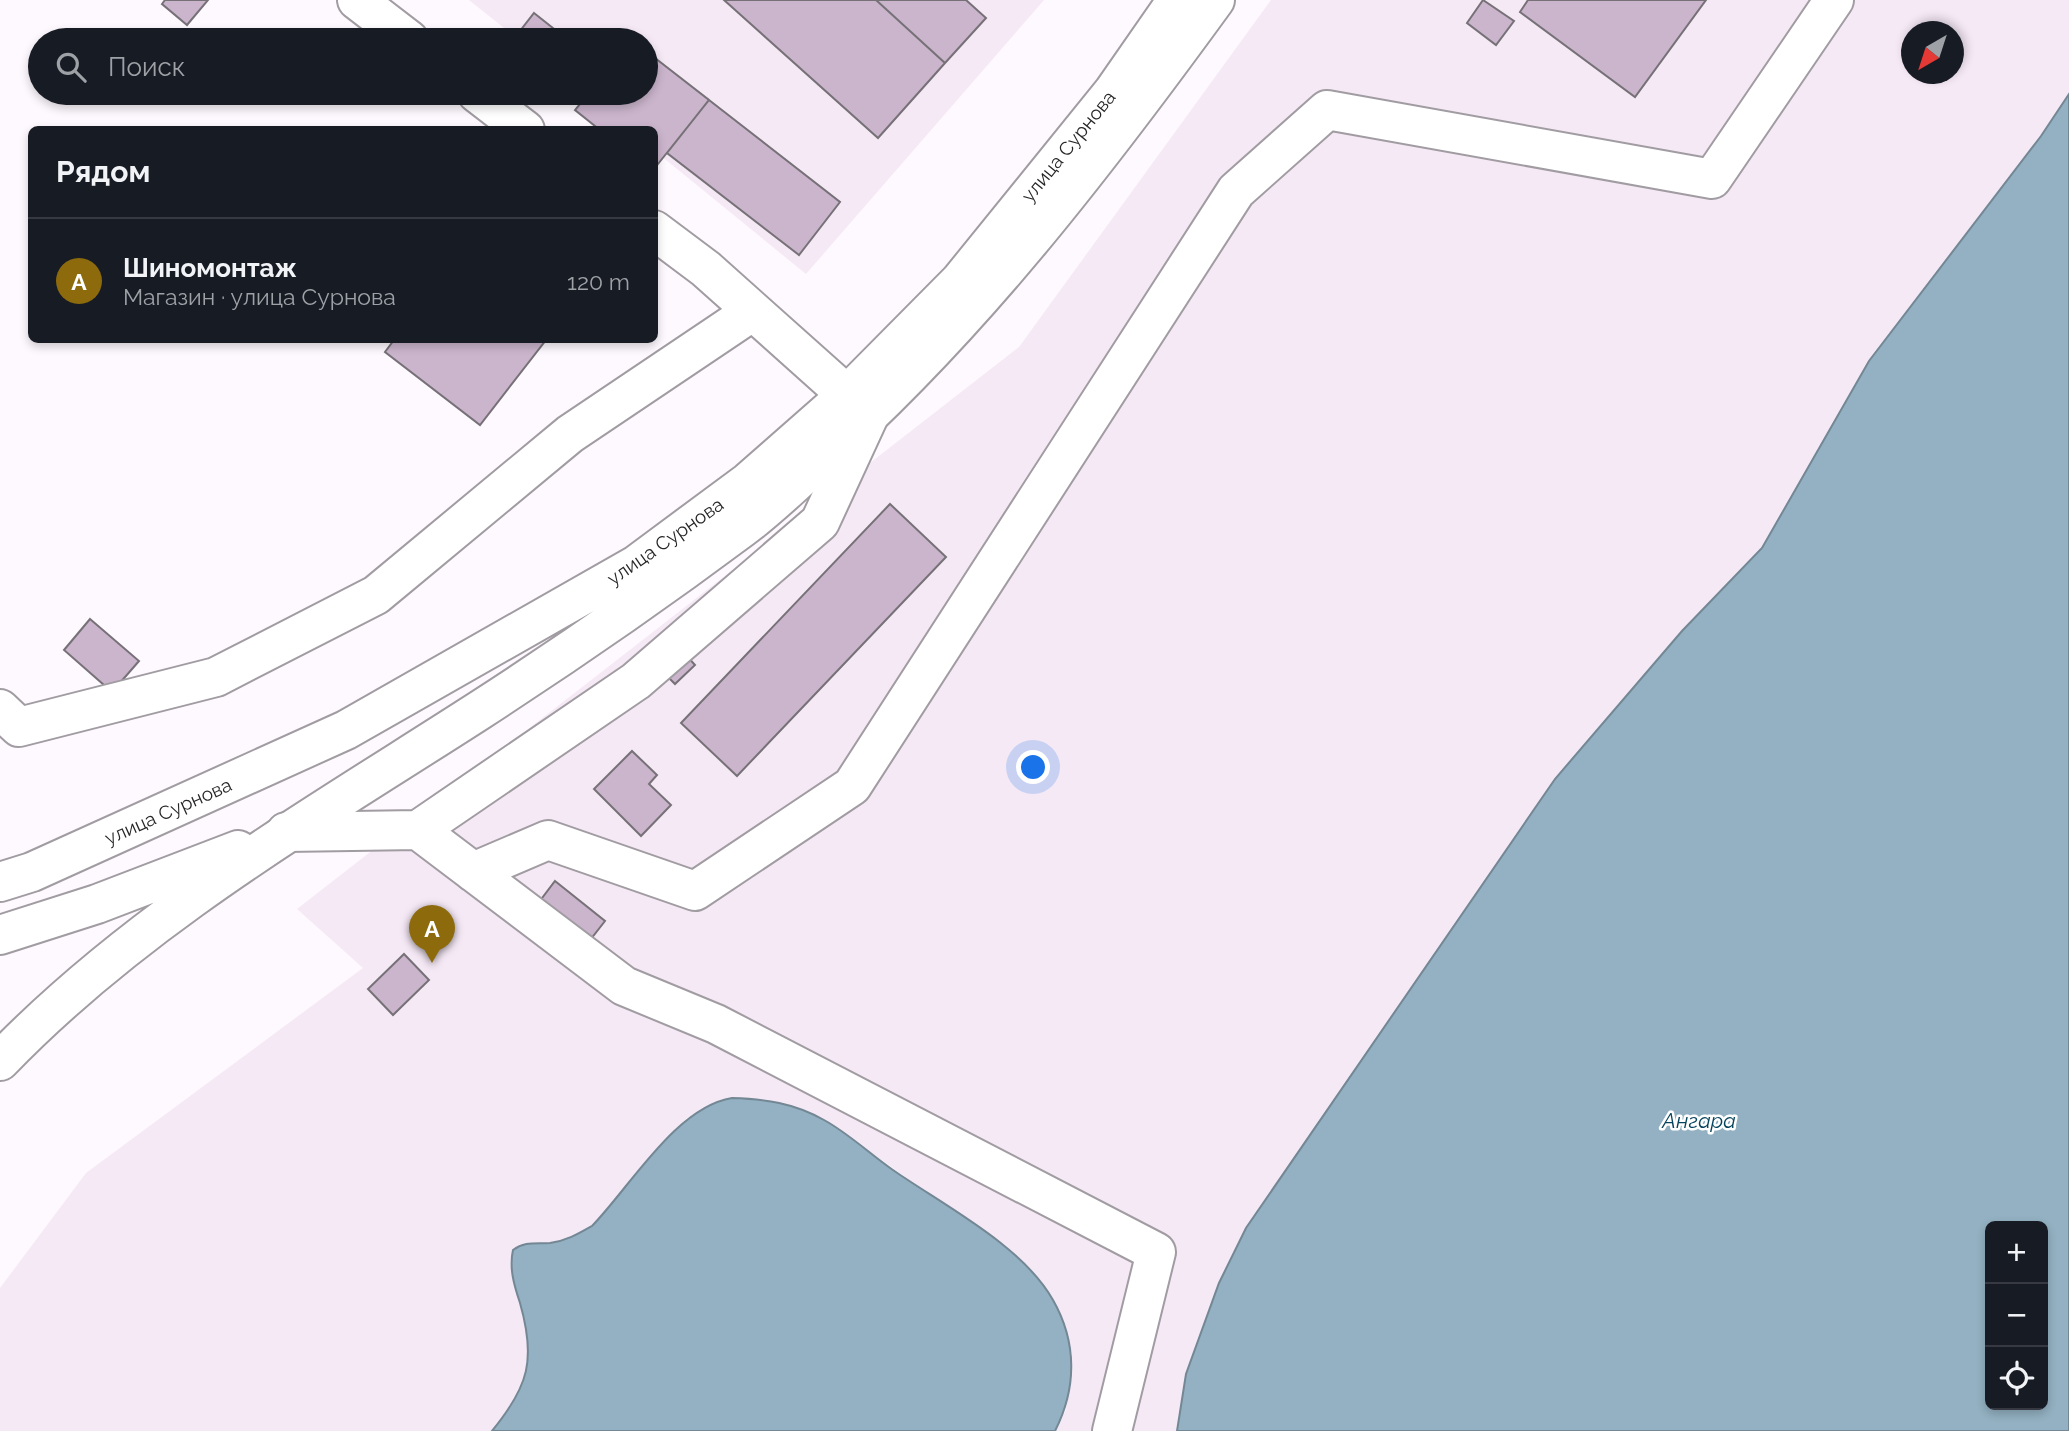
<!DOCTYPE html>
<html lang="ru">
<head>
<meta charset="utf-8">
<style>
	body { margin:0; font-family:Raleway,sans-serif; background:#242831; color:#f1f3f6 }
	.controls { position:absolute; right:21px; bottom:21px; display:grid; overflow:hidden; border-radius:10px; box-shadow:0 4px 10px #0003 }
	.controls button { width:63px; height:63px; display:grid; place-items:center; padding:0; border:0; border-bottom:2px solid #363941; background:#171b24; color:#f1f3f6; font:35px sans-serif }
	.compass { position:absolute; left:1901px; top:21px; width:63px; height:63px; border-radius:50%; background:#171b24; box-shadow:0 4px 10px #0003; rotate:219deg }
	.you { position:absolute; left:1034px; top:768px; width:24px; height:24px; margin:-18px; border:5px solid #fff; border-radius:50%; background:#1a73e8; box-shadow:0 0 0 10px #1a73e833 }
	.badge { display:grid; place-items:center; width:46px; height:46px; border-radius:50%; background:#8d6a0c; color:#fff; font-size:23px; font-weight:700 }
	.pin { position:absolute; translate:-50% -58px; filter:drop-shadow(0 2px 4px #0008) }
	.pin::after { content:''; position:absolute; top:37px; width:24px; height:21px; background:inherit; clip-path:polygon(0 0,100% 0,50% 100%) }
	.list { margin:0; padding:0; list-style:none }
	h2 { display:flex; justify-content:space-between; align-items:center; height:91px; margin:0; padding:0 28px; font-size:30px }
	h2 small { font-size:23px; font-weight:400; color:#9ea1a6 }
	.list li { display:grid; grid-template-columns:46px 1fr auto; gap:21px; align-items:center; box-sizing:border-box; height:126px; padding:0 28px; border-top:2px solid #363941 }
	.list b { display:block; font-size:26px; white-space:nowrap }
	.list p { margin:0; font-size:23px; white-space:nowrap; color:#9ea1a6 }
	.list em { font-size:23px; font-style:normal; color:#9ea1a6 }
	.icon { flex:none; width:38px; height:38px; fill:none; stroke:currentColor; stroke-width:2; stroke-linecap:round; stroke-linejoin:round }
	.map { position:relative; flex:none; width:2069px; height:1431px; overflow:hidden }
	.search { position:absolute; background:#171b24; box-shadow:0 4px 10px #0003; left:28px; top:28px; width:630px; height:77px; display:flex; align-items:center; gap:18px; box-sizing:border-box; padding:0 24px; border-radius:38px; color:#9ea1a6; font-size:26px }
	.panel { position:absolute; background:#171b24; box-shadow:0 4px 10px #0003; left:28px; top:126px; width:630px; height:217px; border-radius:10px }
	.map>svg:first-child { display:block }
</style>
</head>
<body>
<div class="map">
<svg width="2069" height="1431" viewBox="0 0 2069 1431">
	<rect width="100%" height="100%" fill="#fef9fe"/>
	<path fill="#f5e9f6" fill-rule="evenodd" d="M 469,0 L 1044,0 L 806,274 L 655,151 L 654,130 L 628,129 L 583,93 L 646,93 L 646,40 L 519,40 Z
		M 1271,0 L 2069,0 L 2069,94 L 1800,485 L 1762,548 L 1682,631 L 1555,779 L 1246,1228 L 1186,1374 L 1177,1431 L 1055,1431 L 1066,1410 L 1072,1354 L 1052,1298 L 1032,1272 L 1003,1246 L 825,1120 L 720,1100 L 687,1118 L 592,1226 L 573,1237 L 550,1243 L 525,1243 L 510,1262 L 530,1348 L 525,1384 L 492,1431 L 0,1431 L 0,1288 L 86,1173 L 363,968 L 297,909 L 1019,347 ZM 1912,32 L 1954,32 L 1954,74 L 1912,74 Z"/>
	<path fill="#93b1c2" stroke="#738794" stroke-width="2" fill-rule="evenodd" d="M 2069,94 L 2069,1431 L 1177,1431 L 1186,1374 L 1219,1283 L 1246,1228 L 1555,779 L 1682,631 L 1762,548 L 1869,361 L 2041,136 ZM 1990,1226 L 2043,1226 L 2043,1405 L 1990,1405 Z
		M 732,1098 C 765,1099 794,1103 824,1120 C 848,1133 870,1154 893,1170 C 943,1205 1022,1245 1053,1300 C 1077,1342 1077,1388 1055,1431 L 492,1431 C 529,1386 536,1359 520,1303 C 514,1285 509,1268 513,1250 C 525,1241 536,1244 550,1243 C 566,1241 578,1234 592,1226 C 630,1187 676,1107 732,1098 Z"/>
	<path fill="#cbb5cd" stroke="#767177" stroke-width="2" d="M 165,0 L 208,0 L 187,25 L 162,4 Z
		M 724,0 L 876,0 L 945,63 L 878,138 Z
		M 876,0 L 966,0 L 986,18 L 945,63 Z
		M 1483,0 L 1514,21 L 1496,45 L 1467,23 Z
		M 1528,0 L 1706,0 L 1635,97 L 1520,12 Z
		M 534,13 L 568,40 L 513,40 Z
		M 646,51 L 709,100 L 654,169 L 654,130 L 600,130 L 575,110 L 589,93 L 646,93 Z
		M 709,100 L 840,202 L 799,255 L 667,153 Z
		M 394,340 L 546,340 L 480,425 L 385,352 Z
		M 890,504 L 946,557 L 737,776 L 681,723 Z
		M 90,619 L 139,661 L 112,692 L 64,650 Z
		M 685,654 L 695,665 L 675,684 L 665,674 Z
		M 632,751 L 657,775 L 649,784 L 671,805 L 641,836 L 594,789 Z
		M 555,881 L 605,921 L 583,949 L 533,910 Z
		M 404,954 L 429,980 L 393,1015 L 368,989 Z"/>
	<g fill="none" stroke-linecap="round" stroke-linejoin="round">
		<defs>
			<path id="minor" d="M 357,0 L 409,40
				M 477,93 L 525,130
				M 654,230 L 706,269 L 847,395
				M 0,709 L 19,727 L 216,677 L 376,595 L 570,434 L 753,311
				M 418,830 L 636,681 L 820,522 L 868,418
				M 286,832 L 418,830 L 624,986 L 716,1024 L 1156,1252 L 1112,1431
				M 473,872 L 548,840 L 695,891 L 852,786 L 1236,191 L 1327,110 L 1712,179 L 1834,0"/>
			<path id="major" d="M 0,882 L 32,872 L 346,730 L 636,565 L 748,482 L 847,395 L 960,281 L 1113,92 L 1177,0
				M 0,935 L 97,904 L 238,850
				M 0,1061 C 139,917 314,817 480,710 C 568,653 659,590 742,528 C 768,509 792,485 816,464 C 970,328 1095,165 1215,0"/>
		</defs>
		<use href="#minor" stroke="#a19ca2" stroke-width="42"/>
		<use href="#major" stroke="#a19ca2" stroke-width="42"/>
		<use href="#minor" stroke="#fff" stroke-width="38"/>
		<use href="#major" stroke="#fff" stroke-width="38"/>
	</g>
	<g text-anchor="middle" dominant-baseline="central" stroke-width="5" stroke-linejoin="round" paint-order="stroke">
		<g font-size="19" fill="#282628" stroke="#fff">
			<text transform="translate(1068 146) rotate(-51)">улица Сурнова</text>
			<text transform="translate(665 541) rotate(-35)">улица Сурнова</text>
			<text transform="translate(168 811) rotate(-24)">улица Сурнова</text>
		</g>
		<g font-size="21" font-style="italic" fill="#06445d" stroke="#fff">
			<text x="1699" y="1120">Ангара</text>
		</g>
	</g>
</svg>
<div class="controls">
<button>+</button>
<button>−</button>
<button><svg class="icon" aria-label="locate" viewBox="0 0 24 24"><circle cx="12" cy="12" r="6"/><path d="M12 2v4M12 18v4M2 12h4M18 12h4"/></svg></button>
</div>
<svg class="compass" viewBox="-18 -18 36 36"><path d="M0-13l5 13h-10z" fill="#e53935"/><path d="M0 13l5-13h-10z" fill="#9ea1a6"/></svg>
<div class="you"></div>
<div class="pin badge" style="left:432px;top:963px">A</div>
<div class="search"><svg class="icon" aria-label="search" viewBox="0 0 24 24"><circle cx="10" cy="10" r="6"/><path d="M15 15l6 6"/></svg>Поиск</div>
<section class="panel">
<h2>Рядом<small></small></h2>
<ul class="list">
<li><span class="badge">A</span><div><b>Шиномонтаж</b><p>Магазин · улица Сурнова</p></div><em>120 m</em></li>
</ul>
</section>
</div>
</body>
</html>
